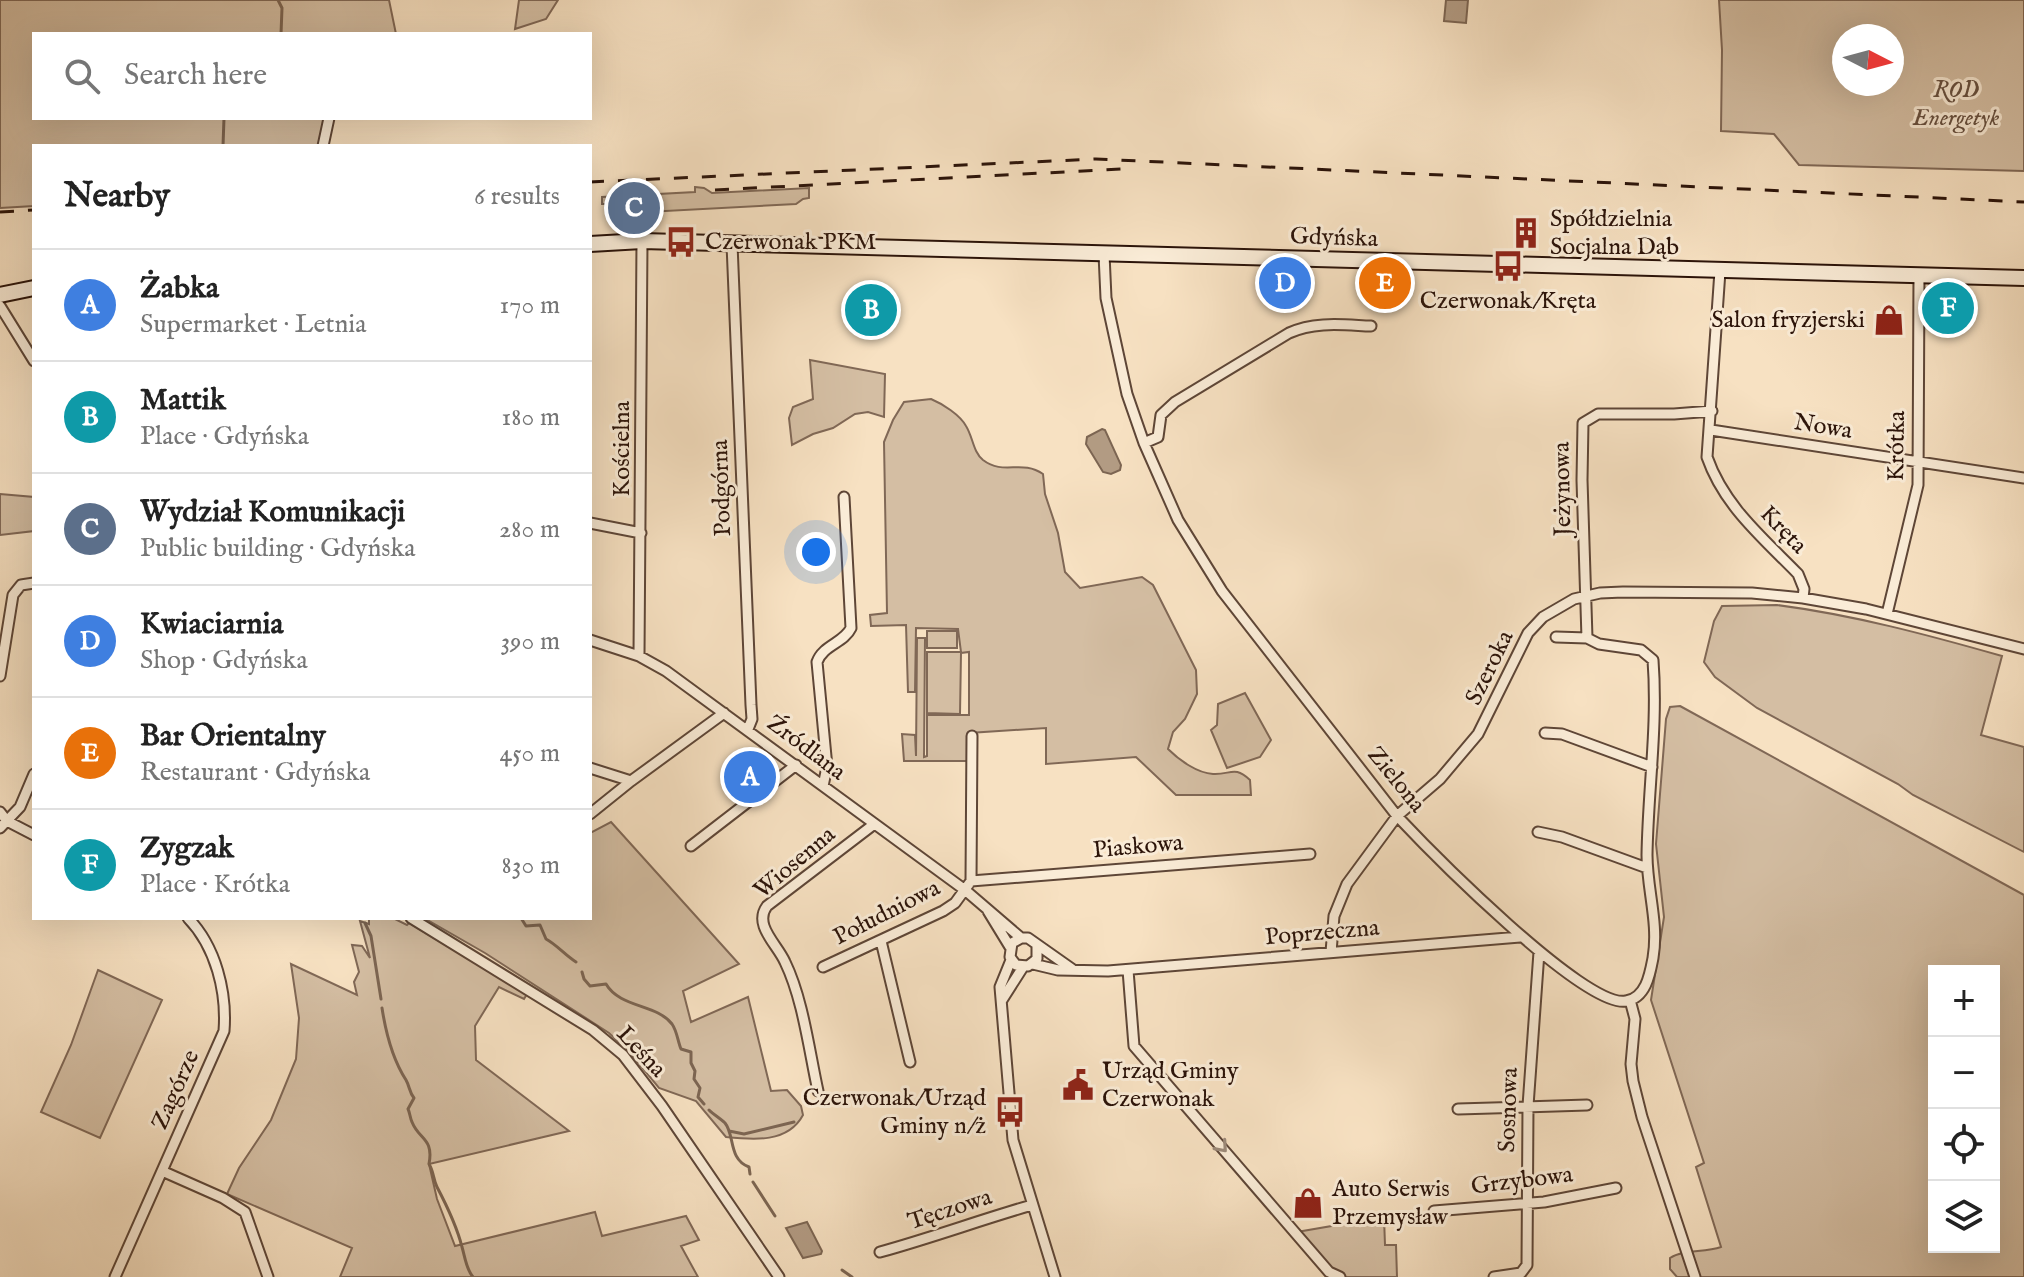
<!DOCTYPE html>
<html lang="en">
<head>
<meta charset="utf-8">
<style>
	body { margin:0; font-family:"IM FELL English",serif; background:#f6f6f6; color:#222 }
	.controls { position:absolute; right:24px; bottom:24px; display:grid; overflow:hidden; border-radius:0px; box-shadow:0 8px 32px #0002 }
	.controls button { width:72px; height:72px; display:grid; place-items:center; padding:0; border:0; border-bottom:2px solid #e0e0e0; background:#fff; color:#222; font:40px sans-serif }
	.compass { position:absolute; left:1832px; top:24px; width:72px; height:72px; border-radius:50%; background:#fff; box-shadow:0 8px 32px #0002; rotate:96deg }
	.you { position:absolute; left:816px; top:552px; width:28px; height:28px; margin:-20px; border:6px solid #fff; border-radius:50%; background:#1a73e8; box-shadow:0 0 0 12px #1a73e833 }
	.badge { display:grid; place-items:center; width:52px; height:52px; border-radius:50%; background:#ea580c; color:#fff; font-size:26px; font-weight:700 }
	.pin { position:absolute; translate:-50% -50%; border:4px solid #fff; box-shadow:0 2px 8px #0006 }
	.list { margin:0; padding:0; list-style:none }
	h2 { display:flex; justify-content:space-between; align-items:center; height:104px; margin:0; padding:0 32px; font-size:34px }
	h2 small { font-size:26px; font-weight:400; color:#767676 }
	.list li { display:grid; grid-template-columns:52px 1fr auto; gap:24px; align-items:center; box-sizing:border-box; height:112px; padding:0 32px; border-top:2px solid #e0e0e0 }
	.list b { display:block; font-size:30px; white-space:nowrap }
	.list p { margin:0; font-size:26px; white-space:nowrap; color:#767676 }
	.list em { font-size:26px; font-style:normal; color:#767676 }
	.icon { flex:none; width:44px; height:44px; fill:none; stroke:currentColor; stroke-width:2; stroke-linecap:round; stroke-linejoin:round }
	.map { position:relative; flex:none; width:2024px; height:1277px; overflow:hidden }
	.search { position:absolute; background:#fff; box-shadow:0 8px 32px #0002; left:32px; top:32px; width:560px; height:88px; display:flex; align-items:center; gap:20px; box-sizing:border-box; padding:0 28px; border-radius:0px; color:#767676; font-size:30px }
	.panel { position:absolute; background:#fff; box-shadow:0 8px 32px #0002; left:32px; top:144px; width:560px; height:776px; border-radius:0px }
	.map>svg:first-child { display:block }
</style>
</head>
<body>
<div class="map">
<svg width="2024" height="1277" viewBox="0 0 2024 1277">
	<rect width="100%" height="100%" fill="#f7e1c2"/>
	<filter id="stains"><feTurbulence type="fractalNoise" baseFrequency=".0025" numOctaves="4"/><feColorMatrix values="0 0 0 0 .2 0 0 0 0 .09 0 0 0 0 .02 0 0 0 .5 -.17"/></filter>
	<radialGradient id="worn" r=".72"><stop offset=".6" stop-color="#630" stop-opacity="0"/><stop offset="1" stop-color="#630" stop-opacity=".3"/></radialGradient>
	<path fill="#d4bea3" stroke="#806856" stroke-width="2" fill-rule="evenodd" d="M 0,0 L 389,0 L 396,34 L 34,34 L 34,118 L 324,118 L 324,121 L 318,146 L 34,146 L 34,206 L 0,208 Z
		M 519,0 L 558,0 L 546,19 L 515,29 Z
		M 1719,0 L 2024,0 L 2024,171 L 1799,165 L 1774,134 L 1721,131 L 1722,50 ZM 1892,36 L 1892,84 L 1844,84 L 1844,36 Z
		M 695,187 L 704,188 L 712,193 L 809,188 L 809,198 L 803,199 L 796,204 L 647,212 L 647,210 L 653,209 L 652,203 L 602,204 L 602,197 L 695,192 Z
		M 810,360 L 885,374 L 884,417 L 868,412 L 855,414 L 833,428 L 813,434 L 792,445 L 789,418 L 793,407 L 813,399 Z
		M 931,399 C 943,404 960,415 966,426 C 973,437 973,452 983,460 C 1004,476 1021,459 1043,474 L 1045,494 L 1058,533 L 1065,572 L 1080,588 L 1142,577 L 1153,585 L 1196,670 L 1197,694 L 1185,719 L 1173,732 L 1168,749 C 1179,760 1197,773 1213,774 C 1231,775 1234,765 1250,780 L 1251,795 L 1176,795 L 1136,757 L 1046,764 L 1046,728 L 969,733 L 968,761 L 904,761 L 902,734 L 915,735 L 916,756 L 917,638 L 925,638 L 924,757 L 927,756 L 927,715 L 969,715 L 969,652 L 961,653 L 960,714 L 927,713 L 927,652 L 961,652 L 958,629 L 916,628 L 915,692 L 908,692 L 906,625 L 871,626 L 870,615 L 887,613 L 884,442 L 893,420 L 904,402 Z
		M 0,494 L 34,497 L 34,531 L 0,535 Z
		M 1777,605 C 1854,615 1928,635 2002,656 L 1981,735 L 2024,747 L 2024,852 L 1913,795 L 1898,784 L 1757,708 L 1715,677 L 1704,662 L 1714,621 L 1722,606 Z
		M 927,631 L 957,631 L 957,648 L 927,648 Z
		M 1245,693 L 1271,740 L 1260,757 L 1227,768 L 1211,730 L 1217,725 L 1218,704 Z
		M 1680,706 L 2024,895 L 2024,1277 L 1677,1277 L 1670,1269 L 1670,1258 C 1683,1249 1704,1253 1721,1247 L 1696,1167 L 1704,1163 L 1651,1000 L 1664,917 L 1656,844 L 1666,719 L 1670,707 ZM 1934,971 L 1994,971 L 1994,1247 L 1934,1247 Z
		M 611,822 L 739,964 L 683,991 L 691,1022 L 748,997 L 771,1091 L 787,1090 L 801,1106 L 803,1115 C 788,1143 754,1140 726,1137 L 696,1101 L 659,1088 L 631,1054 L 609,1033 L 485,953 L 424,918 L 590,918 L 590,833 Z
		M 369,918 L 393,918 L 407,925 L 409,923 L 527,994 L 524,999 L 499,987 L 475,1026 L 476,1060 L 569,1131 L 429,1164 L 437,1199 L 455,1246 L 595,1212 L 602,1236 L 686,1216 L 699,1240 L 681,1246 L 698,1277 L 340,1277 L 352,1248 L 227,1194 L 239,1168 L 271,1120 L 296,1059 L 299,1018 L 291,964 L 357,995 L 354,982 L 359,972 L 352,945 L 362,946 L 370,958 L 360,921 L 369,924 Z
		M 98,970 L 162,1000 L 100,1138 L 41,1112 L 71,1045 Z
		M 1384,1217 L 1385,1245 L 1396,1245 L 1397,1277 L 1345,1277 L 1330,1270 L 1297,1232 Z"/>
	<path fill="#b29b83" stroke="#7c6552" stroke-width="2" d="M 1446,0 L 1468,0 L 1466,23 L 1444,21 Z
		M 1102,429 L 1105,430 L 1121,465 L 1120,470 L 1111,474 L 1103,472 L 1086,444 L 1087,437 Z
		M 807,1222 L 822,1251 L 821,1254 L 803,1258 L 786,1228 Z"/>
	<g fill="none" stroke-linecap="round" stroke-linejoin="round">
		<path stroke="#7c6552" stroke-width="3" d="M 278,0 L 282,8 L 281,34
			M 223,146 L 224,118
			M 521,918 L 526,926 L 540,925 L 546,939 C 557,945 565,955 576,962
			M 365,923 L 371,936 L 381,999
			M 582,972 L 584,979 L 590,986 L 606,984 C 620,1008 657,1004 672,1024 C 677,1031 678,1042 681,1049 L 691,1052 L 691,1063 L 695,1071 L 694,1079 L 700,1088 L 698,1097 L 704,1104
			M 382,1008 C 386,1034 393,1060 406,1080 C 410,1087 409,1092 414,1098 L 408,1109 C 410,1113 410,1118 412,1122 C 419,1140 434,1138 429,1164 C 434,1172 433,1179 437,1187 C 447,1206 457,1227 462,1247 C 465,1257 466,1269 473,1277
			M 709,1110 C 714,1115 720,1118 725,1123 C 735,1135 728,1159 749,1167 L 750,1174
			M 729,1131 L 744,1134 L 794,1122
			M 753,1182 L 775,1216
			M 842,1270 L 852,1277"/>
		<defs>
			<path id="minor" d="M 323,146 L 329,118
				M 732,244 L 751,705 L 752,719 L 748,729
				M 1104,254 L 1106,298 L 1127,394 L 1144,443 L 1178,520 L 1222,591 L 1397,816 C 1429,850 1585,1009 1626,1001 C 1646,998 1650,974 1653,958 C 1659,923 1647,890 1647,855 C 1648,790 1658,725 1653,660 L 1641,650 L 1599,644 L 1587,638 L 1556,637
				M 1720,271 L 1707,457 C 1724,506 1763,538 1798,574 L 1804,589 L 1803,598
				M 0,306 L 34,361
				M 1711,430 L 2024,478
				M 1144,443 L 1158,437 L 1161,415 L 1175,402 L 1289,333 C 1315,321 1344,325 1371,326
				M 590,523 L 641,533
				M 1887,614 L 1918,485 L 1919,275
				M 1587,638 L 1582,480 L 1583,423 L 1598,414 L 1674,414 L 1712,411
				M 590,640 L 639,656 L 666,671 L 965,890 L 1021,938
				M 639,656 L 642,241
				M 0,676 L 13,595 L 21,585 L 34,583
				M 1545,733 L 1562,734 L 1652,767
				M 590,768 L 631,781 L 724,713
				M 823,786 L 827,767 L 817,662 C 823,645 844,643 851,628 L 844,497
				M 0,812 L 7,821 L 34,835
				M 590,814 L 631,781
				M 0,828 L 20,807 L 34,774
				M 1538,832 L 1562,837 L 1647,868
				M 691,846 L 796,765
				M 971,881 L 972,736
				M 988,911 L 1010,947
				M 411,918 L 593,1030 L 623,1055 L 662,1106 L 779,1277
				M 881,941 L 910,1062
				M 1037,947 L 1037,959 L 1028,966 L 1016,965 L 1010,957 L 1012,943 L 1021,938 L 1028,938 L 1072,969
				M 1331,952 L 1334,916 L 1347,884 L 1397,816 L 1440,779 L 1478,734 L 1528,633 L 1543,617 L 1574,599 L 1600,593 L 1623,592 L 1752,593 L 1803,598 L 1866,609 L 2024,649
				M 1011,960 L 1000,987 L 1013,1140 L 1055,1277
				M 1033,964 L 1058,970 L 1108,971 L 1520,937
				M 823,967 L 943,911 L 955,903 L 971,881 L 1310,854
				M 1128,970 L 1134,1046 L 1329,1272 L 1340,1277
				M 1002,1000 L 1023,967
				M 1630,1000 L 1635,1019 L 1631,1064 L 1633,1081 L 1642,1117 L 1695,1277
				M 818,1091 C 809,1050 803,999 785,962 C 777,944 753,925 767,906 L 873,825
				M 1458,1109 L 1587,1105
				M 162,1171 L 223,1198 L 245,1212 L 268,1277
				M 1434,1211 L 1544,1202 L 1616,1188
				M 880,1252 C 931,1238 980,1220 1032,1205
				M 115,1277 L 224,1031 C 227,992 216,947 188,918
				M 1494,1277 L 1521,1273 L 1527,1265 L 1528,1106 L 1539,952"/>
			<path id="secondary" d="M 590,244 L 642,241 L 2024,278
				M 0,295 L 34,288"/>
		</defs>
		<use href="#minor" stroke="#5e4637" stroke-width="13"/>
		<use href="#secondary" stroke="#2b1309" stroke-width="18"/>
		<use href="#minor" stroke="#faecd7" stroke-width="9"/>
		<use href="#secondary" stroke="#faecd7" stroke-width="14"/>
		<path stroke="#2b1309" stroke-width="3" stroke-dasharray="14 14" stroke-linecap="butt" d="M 590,182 L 1096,159 L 2024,202
			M 715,190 L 1121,169
			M 0,212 L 34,210"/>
	</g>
	<defs><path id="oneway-chevron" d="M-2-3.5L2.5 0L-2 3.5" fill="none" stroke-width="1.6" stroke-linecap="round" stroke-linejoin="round" transform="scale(2)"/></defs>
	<use stroke="#9d8a7a" href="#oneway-chevron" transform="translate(1222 1147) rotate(49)"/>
	<defs>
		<symbol id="building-bare" viewBox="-9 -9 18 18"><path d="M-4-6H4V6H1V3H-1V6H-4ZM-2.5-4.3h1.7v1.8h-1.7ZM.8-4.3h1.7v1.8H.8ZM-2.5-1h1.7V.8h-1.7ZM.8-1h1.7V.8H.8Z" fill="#8f2418" stroke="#faecd7" stroke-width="2.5" paint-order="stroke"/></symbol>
		<symbol id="bus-bare" viewBox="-9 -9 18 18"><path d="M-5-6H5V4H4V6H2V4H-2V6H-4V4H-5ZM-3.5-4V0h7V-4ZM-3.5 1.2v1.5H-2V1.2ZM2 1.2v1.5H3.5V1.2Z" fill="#8f2418" stroke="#faecd7" stroke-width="2.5" paint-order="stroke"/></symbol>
		<symbol id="shop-bare" viewBox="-9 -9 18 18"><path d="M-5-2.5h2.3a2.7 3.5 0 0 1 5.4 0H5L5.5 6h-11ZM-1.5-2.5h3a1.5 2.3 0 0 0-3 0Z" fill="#8f2418" stroke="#faecd7" stroke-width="2.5" paint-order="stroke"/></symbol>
		<symbol id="civic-bare" viewBox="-9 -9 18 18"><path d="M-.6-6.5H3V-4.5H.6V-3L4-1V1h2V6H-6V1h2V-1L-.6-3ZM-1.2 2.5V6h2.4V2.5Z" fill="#8f2418" stroke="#faecd7" stroke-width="2.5" paint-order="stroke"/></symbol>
	</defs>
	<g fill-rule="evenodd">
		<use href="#building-bare" x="1504" y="211" width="44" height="44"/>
		<use href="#bus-bare" x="659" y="220" width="44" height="44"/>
		<use href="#bus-bare" x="1486" y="244" width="44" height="44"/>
		<use href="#shop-bare" x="1867" y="298" width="44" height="44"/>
		<use href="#civic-bare" x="1056" y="1063" width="44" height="44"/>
		<use href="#bus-bare" x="988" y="1090" width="44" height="44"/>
		<use href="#shop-bare" x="1286" y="1181" width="44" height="44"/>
	</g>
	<g text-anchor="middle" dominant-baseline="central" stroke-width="6" stroke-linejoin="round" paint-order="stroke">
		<g font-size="24" font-style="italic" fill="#664f3f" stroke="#faecd7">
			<text x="1956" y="90">ROD<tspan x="1956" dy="28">Energetyk</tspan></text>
		</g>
		<g font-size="24" fill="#2b1309" stroke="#faecd7" text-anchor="start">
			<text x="1550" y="219">Spółdzielnia<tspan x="1550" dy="28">Socjalna Dąb</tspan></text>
			<text x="705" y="242">Czerwonak PKM</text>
			<text x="1508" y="301" text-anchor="middle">Czerwonak/Kręta</text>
			<text x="1865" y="320" text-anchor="end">Salon fryzjerski</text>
			<text x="1102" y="1071">Urząd Gminy<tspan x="1102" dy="28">Czerwonak</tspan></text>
			<text x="986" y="1098" text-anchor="end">Czerwonak/Urząd<tspan x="986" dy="28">Gminy n/ż</tspan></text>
			<text x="1332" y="1189">Auto Serwis<tspan x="1332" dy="28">Przemysław</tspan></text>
		</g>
		<g font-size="24" fill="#2b1309" stroke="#faecd7">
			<text transform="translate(1334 238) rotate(2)">Gdyńska</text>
			<text transform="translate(1823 427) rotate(9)">Nowa</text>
			<text transform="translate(1897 446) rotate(-89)">Krótka</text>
			<text transform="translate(622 449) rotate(-90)">Kościelna</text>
			<text transform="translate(722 488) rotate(-92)">Podgórna</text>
			<text transform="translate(1563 489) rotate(-91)">Jeżynowa</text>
			<text transform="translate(1783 530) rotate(46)">Kręta</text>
			<text transform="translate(1490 668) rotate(-64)">Szeroka</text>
			<text transform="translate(806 748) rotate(37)">Źródlana</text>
			<text transform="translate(1396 780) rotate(51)">Zielona</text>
			<text transform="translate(1138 847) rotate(-5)">Piaskowa</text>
			<text transform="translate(795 863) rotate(-40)">Wiosenna</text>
			<text transform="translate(887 913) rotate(-27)">Południowa</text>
			<text transform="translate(1322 933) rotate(-5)">Poprzeczna</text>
			<text transform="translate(641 1052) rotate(47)">Leśna</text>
			<text transform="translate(176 1090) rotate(-66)">Zagórze</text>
			<text transform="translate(1509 1110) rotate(-88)">Sosnowa</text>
			<text transform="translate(1522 1181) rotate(-7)">Grzybowa</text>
			<text transform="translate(950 1210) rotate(-18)">Tęczowa</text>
		</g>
	</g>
	<rect width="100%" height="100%" filter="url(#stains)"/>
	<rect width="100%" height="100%" fill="url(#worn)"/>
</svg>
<div class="controls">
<button>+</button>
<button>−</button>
<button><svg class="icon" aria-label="locate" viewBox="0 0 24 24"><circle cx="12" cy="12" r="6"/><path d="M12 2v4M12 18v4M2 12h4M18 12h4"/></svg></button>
<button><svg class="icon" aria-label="layers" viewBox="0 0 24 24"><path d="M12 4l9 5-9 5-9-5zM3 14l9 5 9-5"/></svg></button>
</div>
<svg class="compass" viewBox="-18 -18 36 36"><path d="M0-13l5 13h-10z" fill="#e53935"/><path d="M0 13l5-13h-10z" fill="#767676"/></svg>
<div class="you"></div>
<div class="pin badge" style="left:750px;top:777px;background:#3f7fe0">A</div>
<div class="pin badge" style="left:871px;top:310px;background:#0f9aa8">B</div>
<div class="pin badge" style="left:634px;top:208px;background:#5c6f8a">C</div>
<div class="pin badge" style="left:1285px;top:283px;background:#3f7fe0">D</div>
<div class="pin badge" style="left:1385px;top:283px;background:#e8710a">E</div>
<div class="pin badge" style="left:1948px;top:308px;background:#0f9aa8">F</div>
<div class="search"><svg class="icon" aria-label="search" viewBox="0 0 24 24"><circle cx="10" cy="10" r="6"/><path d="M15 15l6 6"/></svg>Search here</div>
<section class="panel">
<h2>Nearby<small>6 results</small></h2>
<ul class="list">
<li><span class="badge" style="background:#3f7fe0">A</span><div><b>Żabka</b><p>Supermarket · Letnia</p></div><em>170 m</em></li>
<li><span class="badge" style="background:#0f9aa8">B</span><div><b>Mattik</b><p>Place · Gdyńska</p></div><em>180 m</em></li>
<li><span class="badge" style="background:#5c6f8a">C</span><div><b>Wydział Komunikacji</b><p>Public building · Gdyńska</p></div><em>280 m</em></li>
<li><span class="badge" style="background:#3f7fe0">D</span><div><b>Kwiaciarnia</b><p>Shop · Gdyńska</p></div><em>390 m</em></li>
<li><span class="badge" style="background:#e8710a">E</span><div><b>Bar Orientalny</b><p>Restaurant · Gdyńska</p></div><em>450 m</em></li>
<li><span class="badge" style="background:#0f9aa8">F</span><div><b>Zygzak</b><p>Place · Krótka</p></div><em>830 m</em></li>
</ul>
</section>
</div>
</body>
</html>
